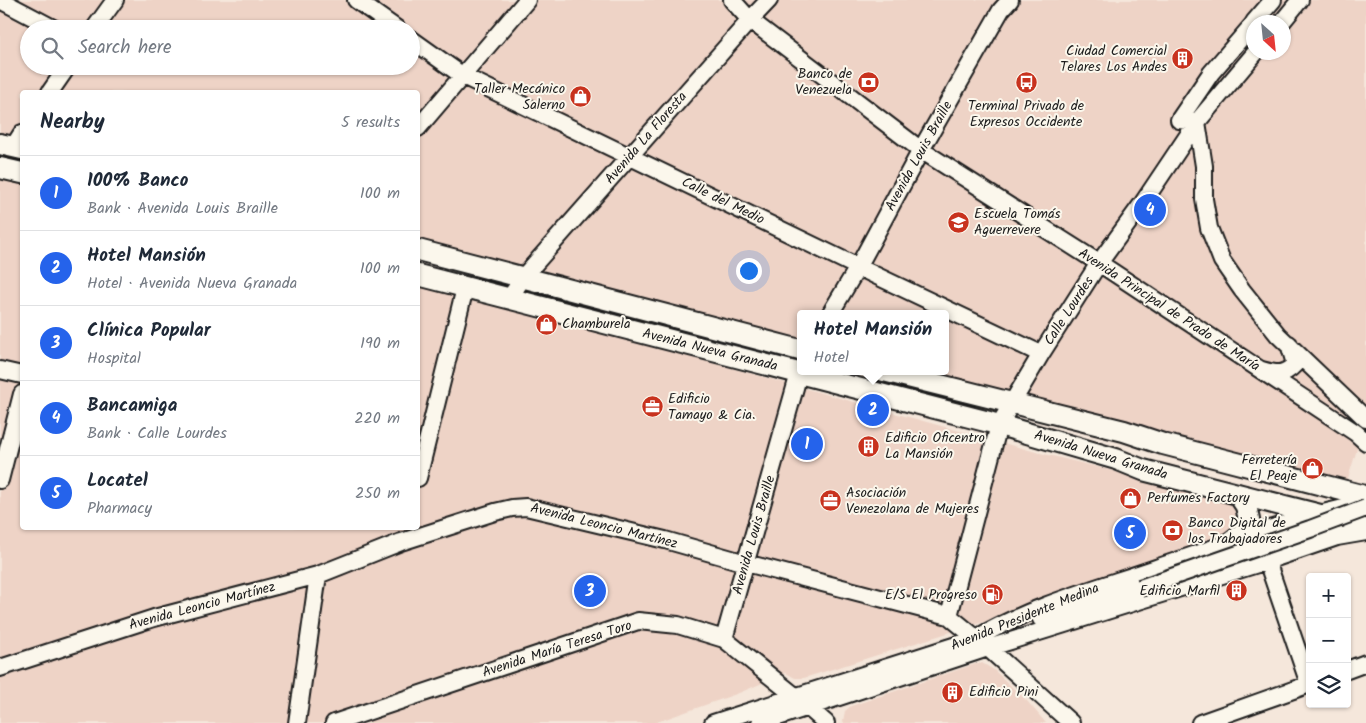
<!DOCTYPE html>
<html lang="en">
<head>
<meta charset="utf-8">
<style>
	body { margin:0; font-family:Kalam,sans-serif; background:#f2f2f3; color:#1f2937 }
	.controls { position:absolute; right:15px; bottom:15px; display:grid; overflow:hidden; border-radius:5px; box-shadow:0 1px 4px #0004 }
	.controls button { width:45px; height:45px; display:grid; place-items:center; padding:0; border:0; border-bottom:1px solid #e0e1e3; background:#fff; color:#1f2937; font:25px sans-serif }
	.compass { position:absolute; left:1246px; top:15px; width:45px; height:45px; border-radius:50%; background:#fff; box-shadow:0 1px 4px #0004; rotate:153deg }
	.you { position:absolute; left:748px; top:270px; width:18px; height:18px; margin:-12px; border:4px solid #fff; border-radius:50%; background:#1a73e8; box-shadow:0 0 0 8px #1a73e833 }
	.badge { display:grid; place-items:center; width:32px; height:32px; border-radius:50%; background:#2563eb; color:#fff; font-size:16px; font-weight:700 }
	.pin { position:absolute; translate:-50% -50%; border:2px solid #fff; box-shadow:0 1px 5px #0006 }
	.popup { position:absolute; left:797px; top:310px; width:152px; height:65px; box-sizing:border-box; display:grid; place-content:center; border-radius:5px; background:#fff; filter:drop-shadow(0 1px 4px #0005); font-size:16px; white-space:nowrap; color:#747a83 }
	.popup b { font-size:19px; color:#1f2937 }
	.popup::after { content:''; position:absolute; left:50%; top:100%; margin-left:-10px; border:10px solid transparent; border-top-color:#fff }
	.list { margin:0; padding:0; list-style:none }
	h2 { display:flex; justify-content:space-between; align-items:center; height:65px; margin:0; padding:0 20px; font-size:21px }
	h2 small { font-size:16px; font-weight:400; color:#747a83 }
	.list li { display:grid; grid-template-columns:32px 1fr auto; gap:15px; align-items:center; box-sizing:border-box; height:75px; padding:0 20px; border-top:1px solid #e0e1e3 }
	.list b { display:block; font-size:19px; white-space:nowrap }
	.list p { margin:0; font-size:16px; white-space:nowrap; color:#747a83 }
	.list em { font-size:16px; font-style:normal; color:#747a83 }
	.icon { flex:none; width:28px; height:28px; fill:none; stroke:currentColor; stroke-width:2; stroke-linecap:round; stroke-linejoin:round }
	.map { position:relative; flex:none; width:1366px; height:723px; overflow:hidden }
	.search { position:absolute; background:#fff; box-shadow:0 1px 4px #0004; left:20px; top:20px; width:400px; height:55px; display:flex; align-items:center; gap:12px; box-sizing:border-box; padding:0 18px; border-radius:28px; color:#747a83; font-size:19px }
	.panel { position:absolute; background:#fff; box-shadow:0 1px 4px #0004; left:20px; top:90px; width:400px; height:440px; border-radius:5px }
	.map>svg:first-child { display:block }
</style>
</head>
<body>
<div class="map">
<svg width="1366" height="723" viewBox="0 0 1366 723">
	<rect width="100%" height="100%" fill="#f5e7db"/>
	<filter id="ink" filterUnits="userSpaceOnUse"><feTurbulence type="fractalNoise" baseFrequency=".02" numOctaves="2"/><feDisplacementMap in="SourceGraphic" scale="10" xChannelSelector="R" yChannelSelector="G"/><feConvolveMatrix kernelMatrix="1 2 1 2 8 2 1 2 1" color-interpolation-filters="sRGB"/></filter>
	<g filter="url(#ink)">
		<path fill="#eed3c6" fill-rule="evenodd" d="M 0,0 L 1366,0 L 1366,420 L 1345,488 L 919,371 L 946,371 L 946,314 L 800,314 L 800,338 L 518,270 L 418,241 L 418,92 L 22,92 L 22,139 L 0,134 ZM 1254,22 L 1284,22 L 1284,52 L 1254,52 ZM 29,29 L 411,29 L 411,66 L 29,66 Z
			M 0,177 L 22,183 L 22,528 L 418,528 L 418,286 L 705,361 L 1036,452 L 1237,501 L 1245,509 L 1231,534 L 1023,611 L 970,626 L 804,678 L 795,678 L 786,673 L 739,693 L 654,723 L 308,723 L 306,717 L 293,723 L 0,723 Z
			M 978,663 L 982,663 L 994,670 L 1027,701 L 1046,723 L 844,723 L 843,721 L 845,711 L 851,706 Z"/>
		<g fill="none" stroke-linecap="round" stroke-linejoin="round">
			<defs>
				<path id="minor" d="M 0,0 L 55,29
					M 356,0 L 397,29
					M 732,0 L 750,20 L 921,150 L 1099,263 L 1356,433 L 1366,442
					M 1254,22 L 1273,0
					M 1282,22 L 1300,0
					M 94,29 L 115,0
					M 411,39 L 463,76 L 858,267 L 1041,354
					M 1256,52 L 1197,122 L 1204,166 L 1204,199 L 1209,228 L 1222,261 L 1242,290 L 1278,335 L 1366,419
					M 50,92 L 68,66
					M 418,128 L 527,0
					M 13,147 L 22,133
					M 509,299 L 524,276 L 750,20 L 769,0
					M 830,314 L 858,267 L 921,150 L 1001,10 L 1010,0
					M 0,370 L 22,375
					M 1262,370 C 1277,374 1284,376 1295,364 L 1289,344
					M 418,478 L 465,288
					M 0,480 L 22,394
					M 1267,561 L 1309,684
					M 949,616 L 999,425 L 1041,354 L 1099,263 L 1142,204 L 1197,122 L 1179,120 L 1211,73 L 1254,23
					M 1041,619 L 1140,588
					M 724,639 L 800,370
					M 0,668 L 154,618 L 318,575 L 401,542 L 495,512 L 512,508 L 526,507 L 665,540 L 746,563 L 949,616 L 988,648 L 1071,723
					M 1347,670 L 1366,663
					M 297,723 L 318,575
					M 334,723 L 638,621 L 678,625 L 724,639 L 795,696 L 826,723
					M 713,723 L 975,639 C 1031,606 1095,589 1156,568 C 1225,545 1294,517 1366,503
					M 760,723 L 988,648 L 1267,561 L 1337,537 L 1366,532
					M 1200,723 L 1310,684"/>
				<path id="major" d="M 0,144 L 22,149
					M 0,168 L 22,173
					M 418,250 L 800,350
					M 418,275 L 989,422 L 1116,459 L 1143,470 L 1336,519
					M 884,371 L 1124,431 L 1163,444 L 1361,495
					M 1354,525 L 1366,530
					M 1231,542 L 1243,533 L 1249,520 L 1246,506 L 1238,494"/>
			</defs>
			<use href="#minor" stroke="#1c1c1c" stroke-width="20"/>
			<use href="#major" stroke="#1c1c1c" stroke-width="24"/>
			<use href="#minor" stroke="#fbf7ec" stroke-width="16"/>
			<use href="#major" stroke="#fbf7ec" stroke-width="20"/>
			<defs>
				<path id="minor-bridge" d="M 1140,588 L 1310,529 L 1366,508"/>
			</defs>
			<use href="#minor-bridge" stroke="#1c1c1c" stroke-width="20" stroke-linecap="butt"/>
			<use href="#minor-bridge" stroke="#fbf7ec" stroke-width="16"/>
		</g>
	</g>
	<defs>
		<symbol id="building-disc" viewBox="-11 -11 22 22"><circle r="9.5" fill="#c8321e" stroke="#fbf7ec"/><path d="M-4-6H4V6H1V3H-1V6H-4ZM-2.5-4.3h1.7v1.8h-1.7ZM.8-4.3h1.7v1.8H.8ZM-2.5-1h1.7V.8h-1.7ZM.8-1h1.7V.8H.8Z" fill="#fff"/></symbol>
		<symbol id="bank-disc" viewBox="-11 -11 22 22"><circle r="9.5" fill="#c8321e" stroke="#fbf7ec"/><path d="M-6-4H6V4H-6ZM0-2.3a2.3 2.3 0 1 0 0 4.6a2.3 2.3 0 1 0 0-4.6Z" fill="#fff"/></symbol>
		<symbol id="bus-disc" viewBox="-11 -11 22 22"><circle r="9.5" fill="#c8321e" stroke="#fbf7ec"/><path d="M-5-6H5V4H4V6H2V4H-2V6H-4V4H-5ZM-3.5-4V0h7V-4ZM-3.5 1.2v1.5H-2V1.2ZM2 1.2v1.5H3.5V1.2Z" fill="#fff"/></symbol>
		<symbol id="shop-disc" viewBox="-11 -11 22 22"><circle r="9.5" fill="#c8321e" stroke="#fbf7ec"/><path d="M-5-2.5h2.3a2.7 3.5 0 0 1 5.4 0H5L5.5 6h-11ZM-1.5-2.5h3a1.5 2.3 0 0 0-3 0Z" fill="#fff"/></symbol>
		<symbol id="school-disc" viewBox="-11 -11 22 22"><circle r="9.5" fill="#c8321e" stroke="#fbf7ec"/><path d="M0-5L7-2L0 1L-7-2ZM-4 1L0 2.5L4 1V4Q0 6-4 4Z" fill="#fff"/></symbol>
		<symbol id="office-disc" viewBox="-11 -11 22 22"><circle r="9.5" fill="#c8321e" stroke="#fbf7ec"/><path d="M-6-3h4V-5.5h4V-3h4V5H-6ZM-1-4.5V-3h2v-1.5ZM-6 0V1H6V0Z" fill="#fff"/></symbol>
		<symbol id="fuel-disc" viewBox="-11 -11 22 22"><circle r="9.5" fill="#c8321e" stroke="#fbf7ec"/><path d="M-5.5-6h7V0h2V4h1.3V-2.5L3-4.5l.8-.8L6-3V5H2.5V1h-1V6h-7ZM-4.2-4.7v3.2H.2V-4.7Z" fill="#fff"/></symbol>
	</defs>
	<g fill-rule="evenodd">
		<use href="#building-disc" x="1170" y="46" width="25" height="25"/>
		<use href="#bank-disc" x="856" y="70" width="25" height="25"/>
		<use href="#bus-disc" x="1014" y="70" width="25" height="25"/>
		<use href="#shop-disc" x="568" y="84" width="25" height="25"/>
		<use href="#school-disc" x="946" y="210" width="25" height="25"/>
		<use href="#shop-disc" x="534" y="312" width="25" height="25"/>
		<use href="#office-disc" x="640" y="394" width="25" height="25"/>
		<use href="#building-disc" x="856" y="434" width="25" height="25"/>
		<use href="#shop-disc" x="1300" y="456" width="25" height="25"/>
		<use href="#shop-disc" x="1118" y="486" width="25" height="25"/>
		<use href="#office-disc" x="818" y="488" width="25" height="25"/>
		<use href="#bank-disc" x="1160" y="518" width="25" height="25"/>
		<use href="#building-disc" x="1224" y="578" width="25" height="25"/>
		<use href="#fuel-disc" x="980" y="582" width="25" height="25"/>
		<use href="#building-disc" x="940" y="680" width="25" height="25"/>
	</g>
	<g text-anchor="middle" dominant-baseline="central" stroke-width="4" stroke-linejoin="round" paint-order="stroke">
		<g font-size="14" fill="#1c1c1c" stroke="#fbf7ec" text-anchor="start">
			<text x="1167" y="51" text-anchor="end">Ciudad Comercial<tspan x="1167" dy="16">Telares Los Andes</tspan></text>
			<text x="852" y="74" text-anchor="end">Banco de<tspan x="852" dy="16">Venezuela</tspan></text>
			<text x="565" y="89" text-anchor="end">Taller Mecánico<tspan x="565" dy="16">Salerno</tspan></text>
			<text x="1026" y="106" text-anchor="middle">Terminal Privado de<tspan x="1026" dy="16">Expresos Occidente</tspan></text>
			<text x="974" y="214">Escuela Tomás<tspan x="974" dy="16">Aguerrevere</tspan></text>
			<text x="562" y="324">Chamburela</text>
			<text x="668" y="399">Edificio<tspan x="668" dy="16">Tamayo &amp; Cia.</tspan></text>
			<text x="885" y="438">Edificio Oficentro<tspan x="885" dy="16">La Mansión</tspan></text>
			<text x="1297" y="460" text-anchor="end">Ferretería<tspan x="1297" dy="16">El Peaje</tspan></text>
			<text x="846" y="493">Asociación<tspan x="846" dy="16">Venezolana de Mujeres</tspan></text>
			<text x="1147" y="498">Perfumes Factory</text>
			<text x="1188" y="523">Banco Digital de<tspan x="1188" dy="16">los Trabajadores</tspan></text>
			<text x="1220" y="591" text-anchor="end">Edificio Marfil</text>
			<text x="977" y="595" text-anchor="end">E/S El Progreso</text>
			<text x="969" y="692">Edificio Pini</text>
		</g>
		<g font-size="14" fill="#1c1c1c" stroke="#fbf7ec">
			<text transform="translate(646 138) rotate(-49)">Avenida La Floresta</text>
			<text transform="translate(919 156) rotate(-61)">Avenida Louis Braille</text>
			<text transform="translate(723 201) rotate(26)">Calle del Medio</text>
			<text transform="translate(1169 310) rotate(33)">Avenida Principal de Prado de María</text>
			<text transform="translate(1069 311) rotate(-57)">Calle Lourdes</text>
			<text transform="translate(710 350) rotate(14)">Avenida Nueva Granada</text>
			<text transform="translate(1101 455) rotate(17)">Avenida Nueva Granada</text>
			<text transform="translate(604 526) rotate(14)">Avenida Leoncio Martínez</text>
			<text transform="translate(754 535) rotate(-74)">Avenida Louis Braille</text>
			<text transform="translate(202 606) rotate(-15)">Avenida Leoncio Martínez</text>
			<text transform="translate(1025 617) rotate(-22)">Avenida Presidente Medina</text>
			<text transform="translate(557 649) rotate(-18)">Avenida María Teresa Toro</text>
		</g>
	</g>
</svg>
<div class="controls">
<button>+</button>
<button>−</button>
<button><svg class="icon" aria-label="layers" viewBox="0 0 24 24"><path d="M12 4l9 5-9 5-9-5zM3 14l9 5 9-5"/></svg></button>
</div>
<svg class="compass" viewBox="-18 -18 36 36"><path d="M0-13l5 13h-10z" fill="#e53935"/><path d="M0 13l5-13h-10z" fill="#747a83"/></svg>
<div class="you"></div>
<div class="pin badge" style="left:807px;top:444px">1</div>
<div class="pin badge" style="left:873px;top:410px">2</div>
<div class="popup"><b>Hotel Mansión</b>Hotel</div>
<div class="pin badge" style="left:590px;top:591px">3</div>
<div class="pin badge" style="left:1150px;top:210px">4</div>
<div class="pin badge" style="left:1130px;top:533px">5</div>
<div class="search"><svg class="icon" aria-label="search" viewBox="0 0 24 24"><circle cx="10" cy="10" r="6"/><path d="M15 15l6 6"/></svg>Search here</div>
<section class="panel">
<h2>Nearby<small>5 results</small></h2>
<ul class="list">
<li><span class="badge">1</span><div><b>100% Banco</b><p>Bank · Avenida Louis Braille</p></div><em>100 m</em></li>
<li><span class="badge">2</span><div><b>Hotel Mansión</b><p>Hotel · Avenida Nueva Granada</p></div><em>100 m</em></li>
<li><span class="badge">3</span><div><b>Clínica Popular</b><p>Hospital</p></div><em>190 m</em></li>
<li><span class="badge">4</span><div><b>Bancamiga</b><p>Bank · Calle Lourdes</p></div><em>220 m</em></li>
<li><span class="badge">5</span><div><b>Locatel</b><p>Pharmacy</p></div><em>250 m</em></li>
</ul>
</section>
</div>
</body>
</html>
